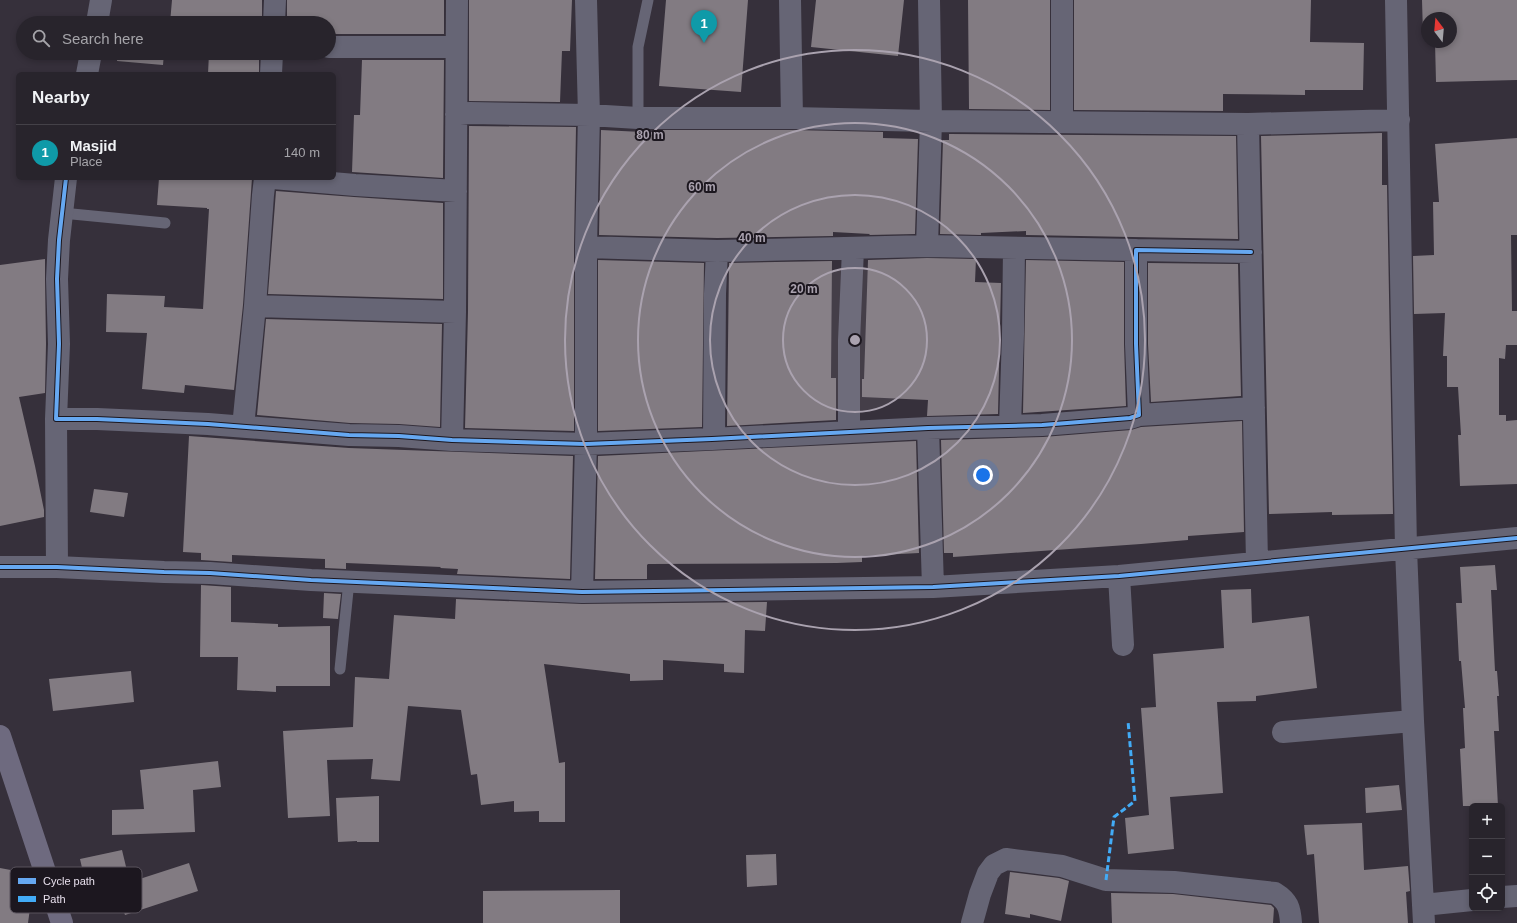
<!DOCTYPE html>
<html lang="en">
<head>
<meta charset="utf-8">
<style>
	body { margin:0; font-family:Helvetica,sans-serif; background:#343038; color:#f1f3f6 }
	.controls { position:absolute; right:12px; bottom:12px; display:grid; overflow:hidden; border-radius:6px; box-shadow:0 2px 6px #0003 }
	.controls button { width:36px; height:36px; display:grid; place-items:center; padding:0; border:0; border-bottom:1px solid #444148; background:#28242c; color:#f1f3f6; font:20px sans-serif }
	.compass { position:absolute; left:1421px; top:12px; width:36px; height:36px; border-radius:50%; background:#28242c; box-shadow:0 2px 6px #0003; rotate:344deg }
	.you { position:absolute; left:983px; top:475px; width:14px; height:14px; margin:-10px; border:3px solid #fff; border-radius:50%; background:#1a73e8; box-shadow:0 0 0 6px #1a73e833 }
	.badge { display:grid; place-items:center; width:26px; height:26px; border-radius:50%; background:#aaa2af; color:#fff; font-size:13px; font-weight:700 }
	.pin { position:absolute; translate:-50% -33px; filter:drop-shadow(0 1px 2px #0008) }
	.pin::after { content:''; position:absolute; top:21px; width:14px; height:12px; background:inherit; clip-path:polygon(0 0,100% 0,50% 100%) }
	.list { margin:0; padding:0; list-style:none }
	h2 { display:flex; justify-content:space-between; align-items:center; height:52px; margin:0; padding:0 16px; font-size:17px }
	h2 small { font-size:13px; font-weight:400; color:#a5a4a9 }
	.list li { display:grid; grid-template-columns:26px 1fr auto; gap:12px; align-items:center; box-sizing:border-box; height:56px; padding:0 16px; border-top:1px solid #444148 }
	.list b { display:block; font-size:15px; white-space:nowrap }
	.list p { margin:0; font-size:13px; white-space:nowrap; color:#a5a4a9 }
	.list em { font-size:13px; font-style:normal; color:#a5a4a9 }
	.icon { flex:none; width:22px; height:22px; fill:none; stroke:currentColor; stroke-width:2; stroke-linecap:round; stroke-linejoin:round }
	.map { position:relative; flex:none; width:1517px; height:923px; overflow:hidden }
	.search { position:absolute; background:#28242c; box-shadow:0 2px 6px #0003; left:16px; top:16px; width:320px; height:44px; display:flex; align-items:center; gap:10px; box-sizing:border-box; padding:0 14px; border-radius:22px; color:#a5a4a9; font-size:15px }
	.panel { position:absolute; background:#28242c; box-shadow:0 2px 6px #0003; left:16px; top:72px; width:320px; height:108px; border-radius:6px }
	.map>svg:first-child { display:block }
</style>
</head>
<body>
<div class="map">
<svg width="1517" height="923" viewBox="0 0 1517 923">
	<rect width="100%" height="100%" fill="#36303b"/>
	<path fill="#827b82" d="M 172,0 L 262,0 L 262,23 L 170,23 Z
		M 287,0 L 444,0 L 444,34 L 329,34 L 329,23 L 287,23 Z
		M 469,0 L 572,0 L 570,51 L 562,51 L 560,102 L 469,101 Z
		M 666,0 L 748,0 L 741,92 L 659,86 Z
		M 816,0 L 904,0 L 898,56 L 811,47 Z
		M 968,0 L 1050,0 L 1050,110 L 969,109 Z
		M 1074,0 L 1311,0 L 1310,42 L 1364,43 L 1363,90 L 1305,90 L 1305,95 L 1223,94 L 1223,111 L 1074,110 Z
		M 1422,0 L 1517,0 L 1517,80 L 1436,82 L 1435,42 L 1451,42 L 1451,18 L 1427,18 L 1427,33 L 1423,34 Z
		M 121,16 L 167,19 L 167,23 L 121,23 Z
		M 118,53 L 164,53 L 163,65 L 117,61 Z
		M 209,53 L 259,53 L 259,74 L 208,74 Z
		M 362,60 L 444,60 L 443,178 L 352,172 L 354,115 L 360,115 Z
		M 469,126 L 576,127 L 574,247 L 574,431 L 465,428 L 468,312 Z
		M 601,130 L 663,133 L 663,130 L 792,130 L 883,132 L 883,138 L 918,139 L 915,234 L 869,235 L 870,234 L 833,232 L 833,236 L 717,238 L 599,235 Z
		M 1382,133 L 1382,185 L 1387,185 L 1393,514 L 1332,515 L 1332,512 L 1269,514 L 1261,136 Z
		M 949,134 L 1236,136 L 1238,239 L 1026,235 L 1026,231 L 981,233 L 981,235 L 940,234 L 943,140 L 949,140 Z
		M 1517,138 L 1517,235 L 1511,235 L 1512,311 L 1517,311 L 1517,345 L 1506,345 L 1505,359 L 1499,358 L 1499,415 L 1506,415 L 1506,421 L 1517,420 L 1517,484 L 1460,486 L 1458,435 L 1461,435 L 1458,387 L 1447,387 L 1447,356 L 1443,356 L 1445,313 L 1414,314 L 1413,256 L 1434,255 L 1433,202 L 1439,202 L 1435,144 Z
		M 159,178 L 252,178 L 243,305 L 234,390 L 185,385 L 184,393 L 142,389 L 147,333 L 106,332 L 107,294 L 165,296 L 164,307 L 203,309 L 209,209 L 207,209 L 207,208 L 157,205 Z
		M 276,191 L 354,197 L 443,203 L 443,299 L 268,294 Z
		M 927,258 L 976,259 L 975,282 L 1001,283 L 998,414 L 927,416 L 928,400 L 862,397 L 862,379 L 864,379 L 868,260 Z
		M 45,259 L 45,279 L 46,344 L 45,393 L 19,397 L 35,466 L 44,510 L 44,517 L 0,526 L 0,265 Z
		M 598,260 L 704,263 L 702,427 L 598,431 Z
		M 1026,260 L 1124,262 L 1124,344 L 1126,406 L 1023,413 Z
		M 832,261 L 831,378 L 836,378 L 836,420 L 727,426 L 729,263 Z
		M 1148,263 L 1238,264 L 1241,396 L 1151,402 L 1148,344 Z
		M 266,319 L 442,324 L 440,427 L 399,424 L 350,423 L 257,415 Z
		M 1242,421 L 1244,532 L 1188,536 L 1188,540 L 1141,544 L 953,557 L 953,553 L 944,553 L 941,440 L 1043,437 L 1131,430 L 1141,427 Z
		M 189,436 L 349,448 L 573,456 L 570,579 L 457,574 L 458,569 L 440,568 L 441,567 L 346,563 L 346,569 L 325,568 L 325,559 L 232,555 L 232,562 L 201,560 L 201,553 L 183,552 Z
		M 916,441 L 919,553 L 862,556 L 862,562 L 837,563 L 648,564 L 647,565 L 647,579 L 595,579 L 598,456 Z
		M 94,489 L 128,493 L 124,517 L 90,512 Z
		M 1495,565 L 1497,590 L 1491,590 L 1495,671 L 1497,671 L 1499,696 L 1497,696 L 1499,731 L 1494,731 L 1498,806 L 1463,806 L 1460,749 L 1465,748 L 1463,708 L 1465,708 L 1461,661 L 1459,661 L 1456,603 L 1462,603 L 1460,567 Z
		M 201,585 L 231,587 L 231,622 L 278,624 L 278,627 L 330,626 L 330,686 L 276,686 L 276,692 L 237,690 L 238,657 L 200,657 Z
		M 1251,589 L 1252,623 L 1309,616 L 1317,688 L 1256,696 L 1256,701 L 1217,702 L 1223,793 L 1170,797 L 1174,849 L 1128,854 L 1125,818 L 1149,815 L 1141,708 L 1156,707 L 1153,654 L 1224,648 L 1221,590 Z
		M 324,593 L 341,594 L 338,619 L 323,618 Z
		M 456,599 L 582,604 L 767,602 L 765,631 L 745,630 L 744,673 L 724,672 L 724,664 L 663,660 L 663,680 L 630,681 L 630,674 L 544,664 L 559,763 L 565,762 L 565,822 L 539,822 L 539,811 L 514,812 L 514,801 L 481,805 L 477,774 L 471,775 L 461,710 L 408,706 L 400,781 L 371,779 L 373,759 L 327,760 L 330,816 L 288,818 L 283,731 L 353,727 L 355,677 L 389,679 L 394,615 L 455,619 Z
		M 131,671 L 134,702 L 53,711 L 49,679 Z
		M 218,761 L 221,787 L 193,790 L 195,832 L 112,835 L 112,810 L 144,809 L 140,770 Z
		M 1399,785 L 1402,810 L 1366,813 L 1365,788 Z
		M 379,796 L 379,842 L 357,842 L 357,841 L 338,842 L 336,798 Z
		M 1362,823 L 1364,870 L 1408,866 L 1410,891 L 1406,892 L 1408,923 L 1319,923 L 1314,854 L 1307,855 L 1304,825 Z
		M 122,850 L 128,875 L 86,885 L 80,859 Z
		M 776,854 L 777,885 L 747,887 L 746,855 Z
		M 189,863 L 198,891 L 125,915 L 115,887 Z
		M 0,868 L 32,874 L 34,879 L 28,923 L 0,923 Z
		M 1010,872 L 1059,878 L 1069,881 L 1061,921 L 1030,914 L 1030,918 L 1005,914 Z
		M 620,890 L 620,923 L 483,923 L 483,891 Z
		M 1111,893 L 1173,894 L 1271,905 L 1274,908 L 1273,923 L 1112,923 Z"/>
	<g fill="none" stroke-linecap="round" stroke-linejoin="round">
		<path stroke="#666575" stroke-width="11" d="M 638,118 L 638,47 L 648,0
			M 62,213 L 165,223
			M 340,669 L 349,581"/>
		<path stroke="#666575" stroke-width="22" d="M 790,0 L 792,118
			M 1396,0 L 1406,549 L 1413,721 L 1424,923
			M 97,23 L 101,0
			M 274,23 L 275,0
			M 329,47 L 456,47
			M 87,74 L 91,53
			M 271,74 L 272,53
			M 456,114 L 470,113 L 589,115 L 638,118 L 792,118 L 931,121 L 1248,124
			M 1062,121 L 1062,0
			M 66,178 L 59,240 L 57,279 L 59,344 L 56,419 L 97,419 L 208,424 L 349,435 L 399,436 L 452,440 L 586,444 L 712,439 L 928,428 L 1042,425 L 1130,418 L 1139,415 L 1136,344 L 1136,250 L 1251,252
			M 273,178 L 355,185 L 456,191
			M 927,246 L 931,121 L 929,0
			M 586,247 L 717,251 L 927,246 L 1136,250
			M 255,306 L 455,312
			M 1139,415 L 1254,408
			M 56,419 L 57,567
			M 1010,426 L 1013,334 L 1014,248
			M 243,427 L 255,306 L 263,195 L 265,178
			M 928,428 L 933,587
			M 849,432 L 849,341 L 853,249
			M 714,439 L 715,294 L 717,251
			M 452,440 L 455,312 L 457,0
			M 1257,562 L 1248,124 L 1399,120
			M 0,567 L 57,567 L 164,572 L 210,573 L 311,580 L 582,592 L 933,587 L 1119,576 L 1517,538
			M 1119,576 L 1123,645
			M 582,592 L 586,444 L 586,247 L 589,115 L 586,0
			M 1283,732 L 1413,721
			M 1502,897 L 1517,896
			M 1423,905 L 1472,900
			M 972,923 L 980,894 L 988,873 L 994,865 L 1006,859 L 1062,866 L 1106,880 L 1174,882 L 1275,893 C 1288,901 1290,908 1291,923"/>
		<path stroke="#6e6a7f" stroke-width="22" d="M 0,736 L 62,923"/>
		<path stroke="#42abf6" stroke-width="3" stroke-dasharray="6 3" stroke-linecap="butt" d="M 1106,880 L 1114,817 L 1135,801 L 1128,721"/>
		<defs>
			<path id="cycleway" d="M 66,178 L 59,240 L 57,279 L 59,344 L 56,419 L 97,419 L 208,424 L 349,435 L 399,436 L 452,440 L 586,444 L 712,439 L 928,428 L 1042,425 L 1130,418 L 1139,415 L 1136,344 L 1136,250 L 1251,252
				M 0,567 L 57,567 L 164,572 L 210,573 L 311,580 L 582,592 L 933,587 L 1119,576 L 1517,538"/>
		</defs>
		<use href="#cycleway" stroke="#1c171f" stroke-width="6"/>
		<use href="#cycleway" stroke="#66a8f1" stroke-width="4"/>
	</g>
	<circle cx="855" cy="340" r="72" fill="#aaa2af" fill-opacity=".12"/>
	<g fill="none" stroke="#aaa2af" stroke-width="2">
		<circle cx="855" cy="340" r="72"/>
		<circle cx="855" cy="340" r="145"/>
		<circle cx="855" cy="340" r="217"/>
		<circle cx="855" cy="340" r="290"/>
	</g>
	<rect x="10" y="867" width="132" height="46" rx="6" fill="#1c171f" stroke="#59535d" stroke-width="1"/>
	<rect x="18" y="878" width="18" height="6" fill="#66a8f1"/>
	<rect x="18" y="896" width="18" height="6" fill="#42abf6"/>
	<g font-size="11" fill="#e8e0ed">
		<text x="43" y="885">Cycle path</text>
		<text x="43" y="903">Path</text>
	</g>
	<circle cx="855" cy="340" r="6" fill="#aaa2af" stroke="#1c171f" stroke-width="2"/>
	<g font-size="12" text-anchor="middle" font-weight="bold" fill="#aaa2af" stroke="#1c171f" stroke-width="4" stroke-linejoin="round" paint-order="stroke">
		<text x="650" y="139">80 m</text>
		<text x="702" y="191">60 m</text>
		<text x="752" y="242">40 m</text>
		<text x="804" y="293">20 m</text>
	</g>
</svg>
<div class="controls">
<button>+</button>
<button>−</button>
<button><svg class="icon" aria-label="locate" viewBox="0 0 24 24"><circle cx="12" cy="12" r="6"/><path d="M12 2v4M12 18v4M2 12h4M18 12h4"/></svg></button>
</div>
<svg class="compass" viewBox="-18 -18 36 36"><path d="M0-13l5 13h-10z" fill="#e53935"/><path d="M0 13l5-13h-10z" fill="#a5a4a9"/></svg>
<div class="you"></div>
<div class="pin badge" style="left:704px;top:43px;background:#0f9aa8">1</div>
<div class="search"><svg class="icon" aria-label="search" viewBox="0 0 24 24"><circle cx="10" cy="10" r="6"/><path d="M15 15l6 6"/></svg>Search here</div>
<section class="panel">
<h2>Nearby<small></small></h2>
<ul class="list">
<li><span class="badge" style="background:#0f9aa8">1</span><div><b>Masjid</b><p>Place</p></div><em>140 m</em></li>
</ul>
</section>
</div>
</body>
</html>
